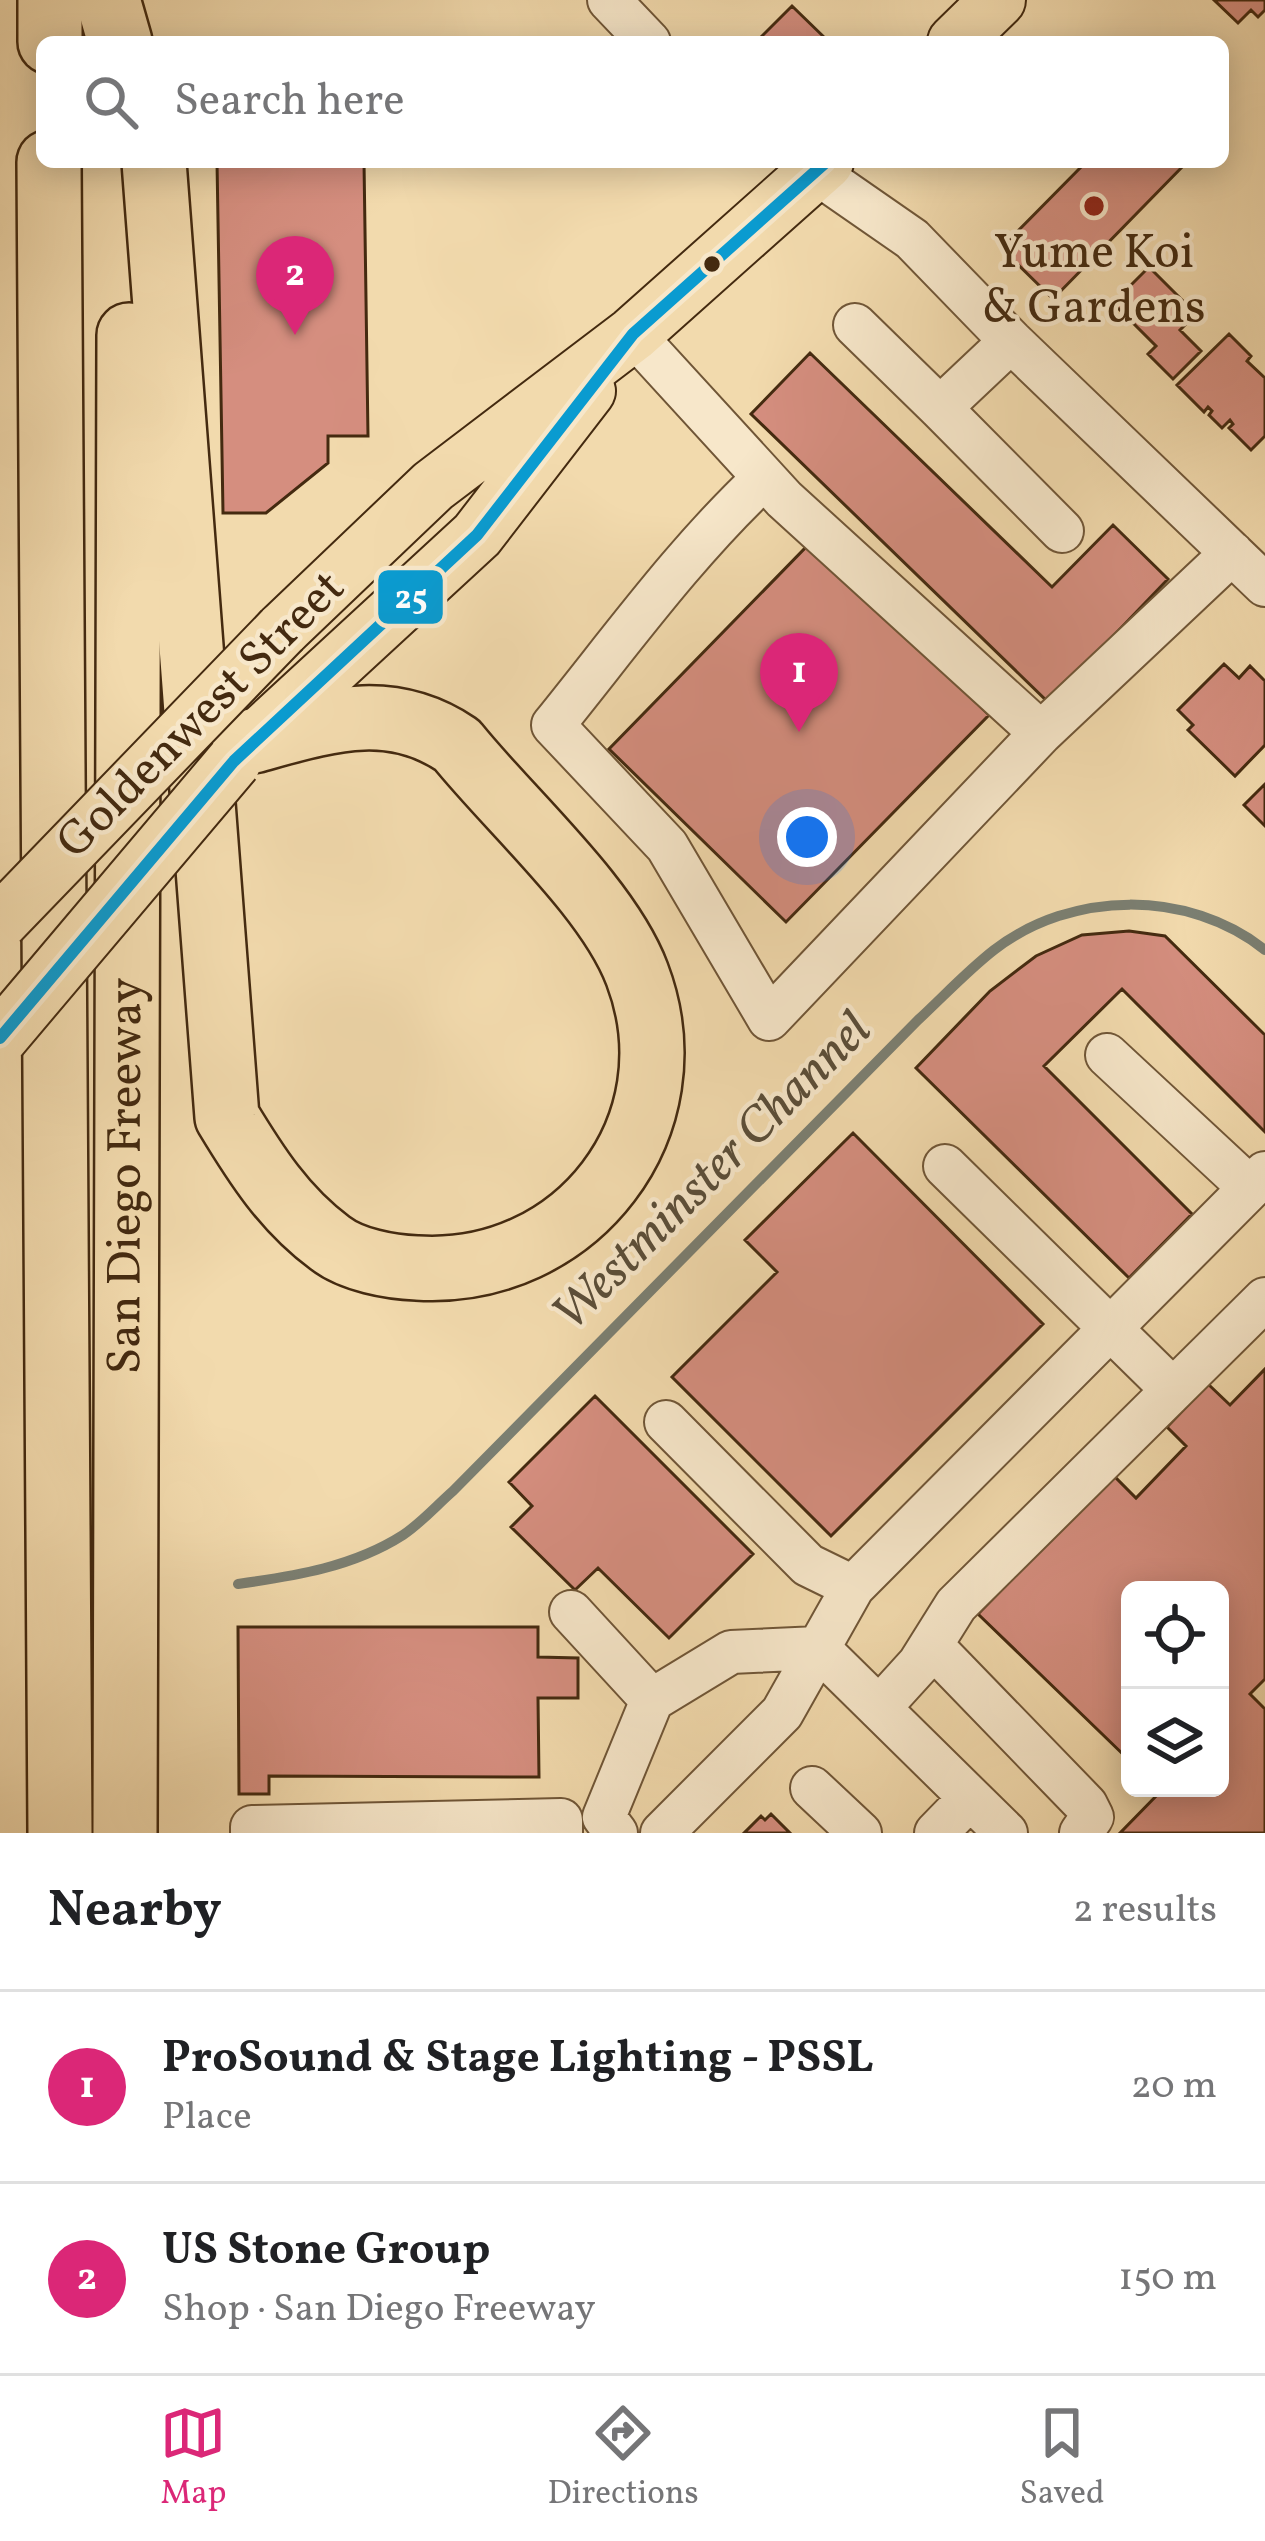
<!DOCTYPE html>
<html lang="en">
<head>
<meta charset="utf-8">
<style>
	body { margin:0; font-family:Vollkorn,serif; background:#f6f6f6; color:#202124 }
	.controls { position:absolute; right:36px; bottom:36px; display:grid; overflow:hidden; border-radius:18px; box-shadow:0 6px 30px #0003 }
	.controls button { width:108px; height:108px; display:grid; place-items:center; padding:0; border:0; border-bottom:3px solid #e0e0e0; background:#fff; color:#202124; font:60px sans-serif }
	.you { position:absolute; left:807px; top:837px; width:42px; height:42px; margin:-30px; border:9px solid #fff; border-radius:50%; background:#1a73e8; box-shadow:0 0 0 18px #1a73e833 }
	.badge { display:grid; place-items:center; width:78px; height:78px; border-radius:50%; background:#db2777; color:#fff; font-size:39px; font-weight:700 }
	.pin { position:absolute; translate:-50% -99px; filter:drop-shadow(0 3px 6px #0008) }
	.pin::after { content:''; position:absolute; top:63px; width:42px; height:36px; background:inherit; clip-path:polygon(0 0,100% 0,50% 100%) }
	.list { margin:0; padding:0; list-style:none }
	h2 { display:flex; justify-content:space-between; align-items:center; height:156px; margin:0; padding:0 48px; font-size:51px }
	h2 small { font-size:39px; font-weight:400; color:#757577 }
	.list li { display:grid; grid-template-columns:78px 1fr auto; gap:36px; align-items:center; box-sizing:border-box; height:192px; padding:0 48px; border-top:3px solid #e0e0e0 }
	.list b { display:block; font-size:45px; white-space:nowrap }
	.list p { margin:0; font-size:39px; white-space:nowrap; color:#757577 }
	.list em { font-size:39px; font-style:normal; color:#757577 }
	.icon { flex:none; width:66px; height:66px; fill:none; stroke:currentColor; stroke-width:2; stroke-linecap:round; stroke-linejoin:round }
	.map { position:relative; flex:none; width:1265px; height:1833px; overflow:hidden }
	.search { position:absolute; background:#fff; box-shadow:0 6px 30px #0003; left:36px; right:36px; top:36px; height:132px; display:flex; align-items:center; gap:30px; box-sizing:border-box; padding:0 42px; border-radius:18px; color:#757577; font-size:45px }
	.sheet { height:540px; background:#fff }
	nav { display:flex; justify-content:space-around; align-items:center; box-sizing:border-box; height:168px; border-top:3px solid #e0e0e0; background:#fff; font-size:33px; color:#757577 }
	nav a { display:grid; justify-items:center; gap:6px }
	nav .on { color:#db2777 }
	.map>svg:first-child { display:block }
</style>
</head>
<body>
<div class="map">
<svg width="1265" height="1833" viewBox="0 0 1265 1833">
	<rect width="100%" height="100%" fill="#f2daad"/>
	<filter id="stains"><feTurbulence type="fractalNoise" baseFrequency=".00167" numOctaves="4"/><feColorMatrix values="0 0 0 0 .2 0 0 0 0 .09 0 0 0 0 .02 0 0 0 .5 -.17"/></filter>
	<radialGradient id="worn" r=".72"><stop offset=".6" stop-color="#630" stop-opacity="0"/><stop offset="1" stop-color="#630" stop-opacity=".3"/></radialGradient>
	<g fill="none" stroke-linecap="round" stroke-linejoin="round">
		<path stroke="#7b7f72" stroke-width="10" d="M 238,1584 C 295,1576 353,1567 403,1535 C 421,1523 437,1505 453,1491 L 918,1020 C 943,997 967,971 994,950 C 1072,890 1188,889 1265,950"/>
	</g>
	<path fill="#d58e7f" stroke="#442a10" stroke-width="3" d="M 1214,0 L 1265,0 L 1265,10 L 1258,17 L 1251,10 L 1238,23 Z
		M 792,6 L 826,39 L 822,42 L 756,42 Z
		M 217,162 L 364,162 L 368,436 L 328,436 L 328,463 L 266,513 L 223,513 Z
		M 1086,162 L 1186,163 L 1053,299 L 1001,248 Z
		M 1149,267 L 1196,314 L 1180,330 L 1201,351 L 1173,379 L 1148,354 L 1156,346 L 1113,303 Z
		M 1229,334 L 1251,356 L 1247,361 L 1265,378 L 1265,436 L 1251,450 L 1229,428 L 1233,424 L 1230,420 L 1222,428 L 1209,415 L 1212,411 L 1208,407 L 1204,412 L 1177,385 Z
		M 810,353 L 1052,587 L 1113,525 L 1168,579 L 1049,703 L 751,414 Z
		M 812,541 L 989,715 L 786,922 L 609,749 Z
		M 1224,664 L 1239,678 L 1250,666 L 1265,681 L 1265,745 L 1235,776 L 1188,730 L 1193,725 L 1178,710 Z
		M 1265,784 L 1265,826 L 1244,805 Z
		M 1129,931 L 1165,936 L 1265,1035 L 1265,1132 L 1122,989 L 1044,1066 L 1192,1214 L 1129,1278 L 916,1068 L 990,991 L 1036,956 L 1082,935 Z
		M 853,1133 L 1043,1324 L 831,1536 L 672,1377 L 777,1272 L 745,1240 Z
		M 1265,1369 L 1265,1679 L 1250,1694 L 1265,1709 L 1265,1833 L 1120,1833 L 1161,1791 L 1158,1788 L 1220,1788 L 1220,1590 L 1130,1590 L 1130,1761 L 978,1614 L 1113,1475 L 1136,1498 L 1186,1446 L 1167,1427 L 1208,1384 L 1230,1405 Z
		M 595,1396 L 753,1554 L 669,1638 L 598,1568 L 575,1590 L 511,1527 L 532,1506 L 509,1482 Z
		M 238,1627 L 538,1627 L 538,1657 L 578,1658 L 578,1698 L 538,1698 L 539,1777 L 269,1776 L 269,1794 L 239,1794 Z
		M 771,1814 L 790,1833 L 744,1833 L 761,1816 L 765,1820 Z"/>
	<g fill="none" stroke-linecap="round" stroke-linejoin="round">
		<defs>
			<path id="minor" d="M 609,0 L 649,42
				M 801,162 L 912,239 L 1011,341 L 1265,585
				M 855,325 L 940,408
				M 633,334 L 784,499 L 1041,733 L 769,1019 L 667,846 L 553,725 C 621,641 685,552 764,478
				M 1011,341 L 940,408 L 1062,531
				M 1041,733 L 1232,553
				M 1107,1055 L 1250,1188
				M 945,1166 L 1173,1390
				M 666,1422 L 808,1565 L 853,1587
				M 571,1612 L 652,1700
				M 931,1645 L 1086,1805 L 1092,1817 L 1081,1833
				M 818,1648 L 1006,1833
				M 879,1708 L 919,1664 L 956,1605 L 1265,1299
				M 812,1788 L 860,1833
				M 252,1833 L 252,1827 L 561,1820 L 561,1833
				M 616,1833 L 604,1817 L 652,1700 L 731,1652 L 818,1648
				M 662,1833 L 782,1713 L 853,1587 L 1265,1173
				M 936,1833 L 970,1798"/>
			<path id="major" d="M 955,42 L 998,0
				M 282,630 L 433,486 L 633,334 L 826,162
				M 248,746 L 477,535 L 588,391"/>
			<g id="highway">
				<path d="M 108,0 L 120,42"/>
				<path d="M 50,42 L 50,0"/>
				<path d="M 49,162 L 60,1833"/>
				<path d="M 154,162 L 227,1117 C 256,1165 284,1209 330,1243 C 352,1260 390,1267 417,1268 C 576,1278 695,1126 637,974 C 608,897 511,812 457,745 C 389,699 326,721 253,741"/>
				<path id="s1" d="M 125,1833 L 129,335"/>
			</g>
		</defs>
		<use href="#minor" stroke="#705637" stroke-width="46"/>
		<use href="#major" stroke="#442a10" stroke-width="58"/>
		<use href="#highway" stroke="#442a10" stroke-width="68"/>
		<use href="#minor" stroke="#f7e7ca" stroke-width="42"/>
		<use href="#major" stroke="#f2daad" stroke-width="54"/>
		<use href="#highway" stroke="#f2daad" stroke-width="63"/>
		<defs>
			<path id="major-bridge" d="M 0,922 L 282,630
				M 0,1038 L 234,761"/>
		</defs>
		<use href="#major-bridge" stroke="#442a10" stroke-width="58" stroke-linecap="butt"/>
		<use href="#major-bridge" stroke="#f2daad" stroke-width="54"/>
		<defs>
			<path id="bus-1" d="M 0,1038 L 234,761 L 477,535 L 633,334 L 826,162"/>
		</defs>
		<use href="#bus-1" stroke="#f7e7ca" stroke-width="21"/>
		<use href="#bus-1" stroke="#0a9bd0" stroke-width="12"/>
	</g>
	<circle fill="#8f2418" stroke="#f7e7ca" stroke-width="4.5" cx="1094" cy="206" r="12"/>
	<circle fill="#442a10" stroke="#f7e7ca" stroke-width="4.5" cx="712" cy="264" r="10"/>
	<g text-anchor="middle" dominant-baseline="central" stroke-width="9" stroke-linejoin="round" paint-order="stroke">
		<g font-size="48" fill="#442a10" stroke="#f7e7ca">
			<text x="1094" y="254">Yume Koi<tspan x="1094" dy="55">&amp; Gardens</tspan></text>
		</g>
		<g font-size="48" fill="#442a10" stroke="#f7e7ca">
			<text transform="translate(202 716) rotate(-45)">Goldenwest Street</text>
			<text stroke="none"><textPath href="#s1" startOffset="657">San Diego Freeway</textPath></text>
		</g>
		<g font-size="51" font-style="italic" fill="#5b4e39" stroke="#f7e7ca">
			<text transform="translate(713 1173) rotate(-45)">Westminster Channel</text>
		</g>
	</g>
	<rect stroke="#f7e7ca" stroke-width="4.5" x="376" y="568" width="69" height="58" rx="12" fill="#0a9bd0"/>
	<g font-size="33" text-anchor="middle" font-weight="bold" fill="#fff">
		<text x="411" y="608">25</text>
	</g>
	<rect width="100%" height="100%" filter="url(#stains)"/>
	<rect width="100%" height="100%" fill="url(#worn)"/>
</svg>
<div class="controls">
<button><svg class="icon" aria-label="locate" viewBox="0 0 24 24"><circle cx="12" cy="12" r="6"/><path d="M12 2v4M12 18v4M2 12h4M18 12h4"/></svg></button>
<button><svg class="icon" aria-label="layers" viewBox="0 0 24 24"><path d="M12 4l9 5-9 5-9-5zM3 14l9 5 9-5"/></svg></button>
</div>
<div class="you"></div>
<div class="pin badge" style="left:799px;top:732px">1</div>
<div class="pin badge" style="left:295px;top:335px">2</div>
<div class="search"><svg class="icon" aria-label="search" viewBox="0 0 24 24"><circle cx="10" cy="10" r="6"/><path d="M15 15l6 6"/></svg>Search here</div>
</div>
<section class="sheet">
<h2>Nearby<small>2 results</small></h2>
<ul class="list">
<li><span class="badge">1</span><div><b>ProSound &amp; Stage Lighting - PSSL</b><p>Place</p></div><em>20 m</em></li>
<li><span class="badge">2</span><div><b>US Stone Group</b><p>Shop · San Diego Freeway</p></div><em>150 m</em></li>
</ul>
</section>
<nav>
<a class="on"><svg class="icon" aria-label="map" viewBox="0 0 24 24"><path d="M3 6l6-2 6 2 6-2v14l-6 2-6-2-6 2zM9 4v14M15 6v14"/></svg>Map</a>
<a><svg class="icon" aria-label="directions" viewBox="0 0 24 24"><path d="M12 3l9 9-9 9-9-9zM9 14v-3h6M13 9l2 2-2 2"/></svg>Directions</a>
<a><svg class="icon" aria-label="saved" viewBox="0 0 24 24"><path d="M7 4h10v16l-5-4-5 4z"/></svg>Saved</a>
</nav>
</body>
</html>
